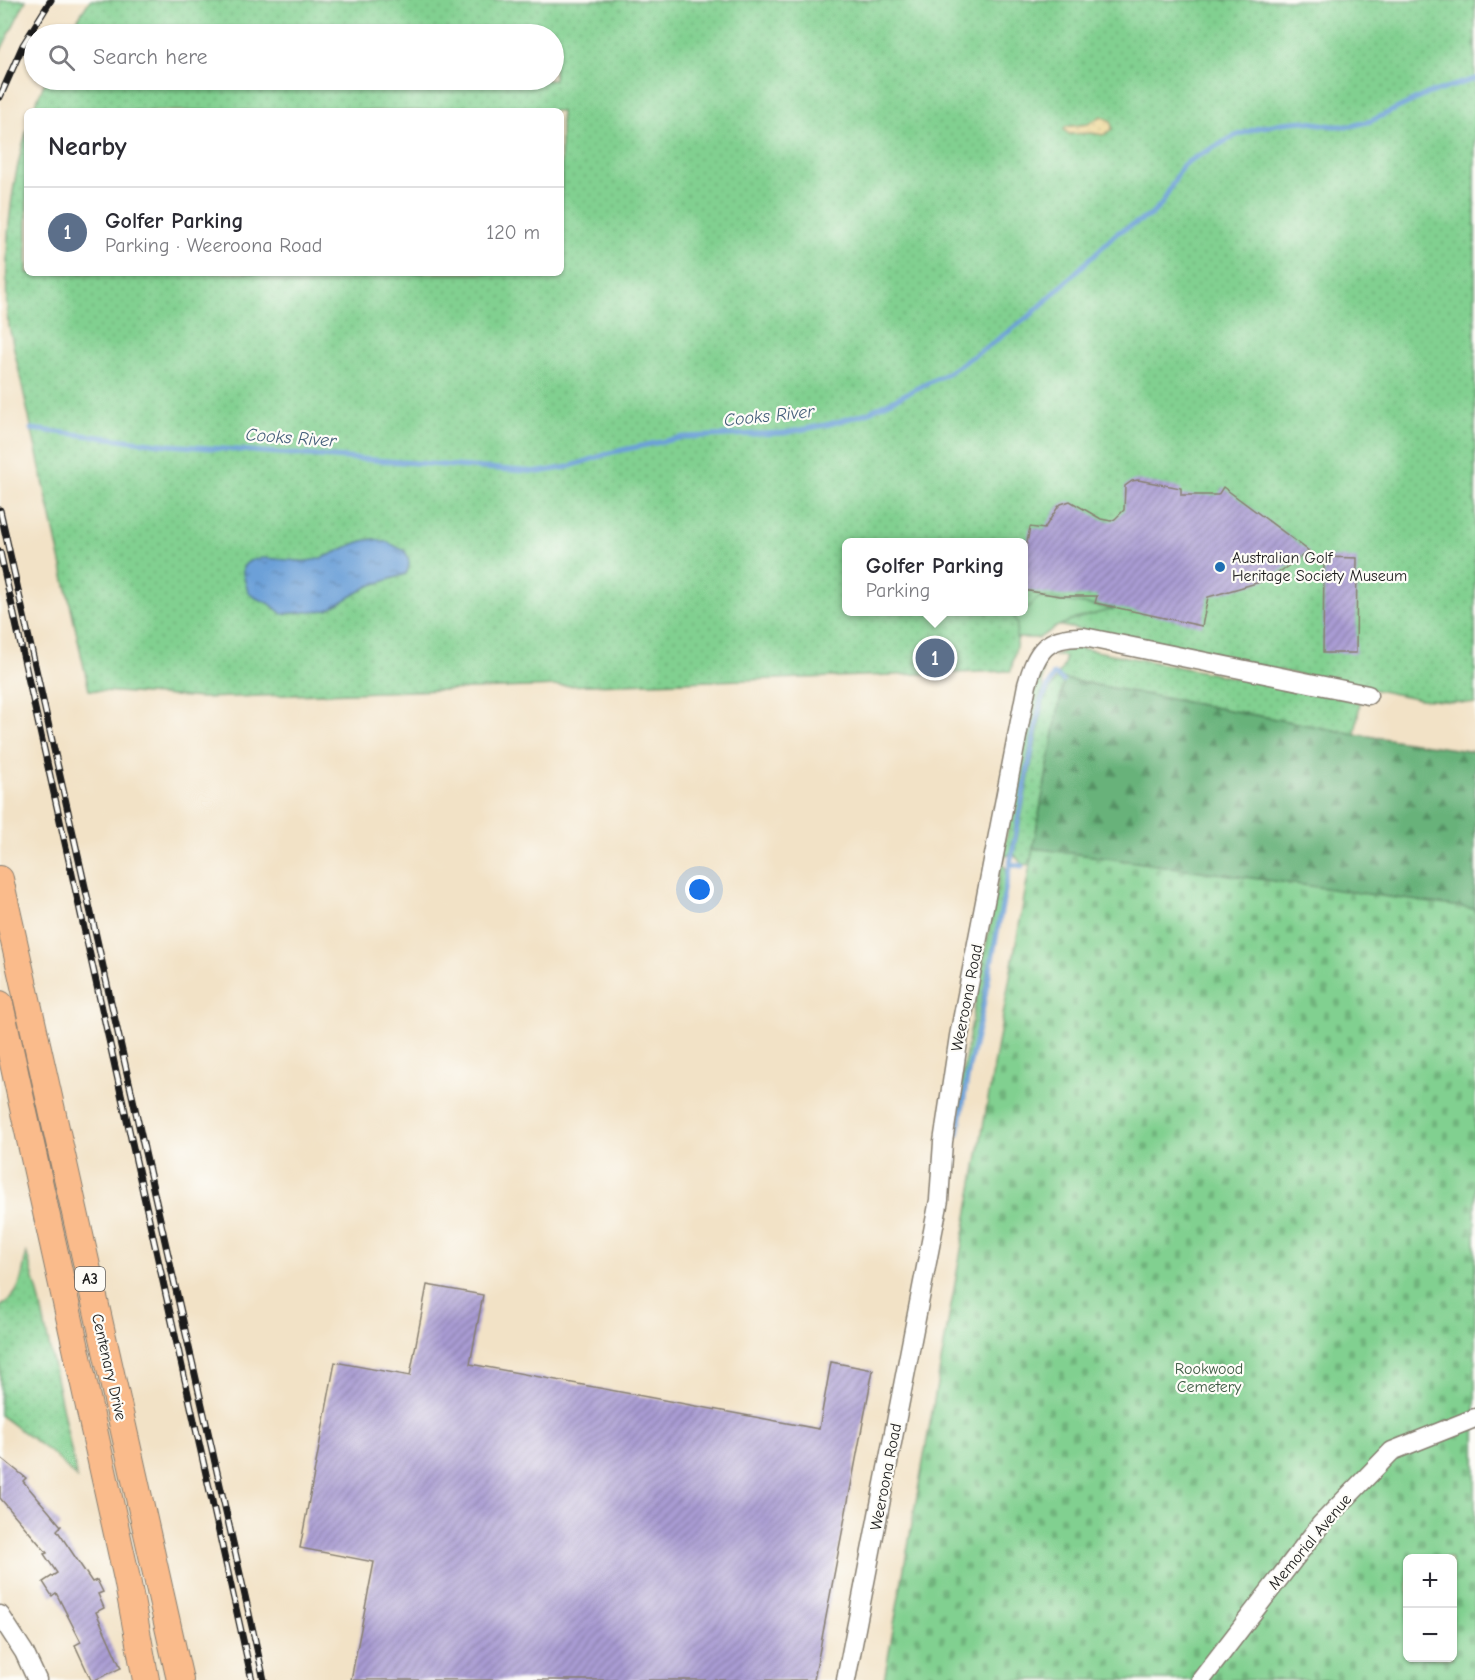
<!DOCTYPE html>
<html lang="en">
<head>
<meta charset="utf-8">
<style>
	body { margin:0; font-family:"Comic Neue",sans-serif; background:#f7f7f7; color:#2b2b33 }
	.controls { position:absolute; right:18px; bottom:18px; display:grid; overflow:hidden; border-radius:9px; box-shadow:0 2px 4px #0004 }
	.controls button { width:54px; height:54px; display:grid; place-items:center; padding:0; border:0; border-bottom:2px solid #e1e1e2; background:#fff; color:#2b2b33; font:30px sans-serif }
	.you { position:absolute; left:700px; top:890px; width:21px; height:21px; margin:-15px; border:4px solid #fff; border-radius:50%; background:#1a73e8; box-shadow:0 0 0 9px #1a73e833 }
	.badge { display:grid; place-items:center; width:39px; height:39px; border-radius:50%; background:#b45309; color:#fff; font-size:20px; font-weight:700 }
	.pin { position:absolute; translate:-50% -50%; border:3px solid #fff; box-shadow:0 2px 6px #0006 }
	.popup { position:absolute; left:842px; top:538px; width:186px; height:78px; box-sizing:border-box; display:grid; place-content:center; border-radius:9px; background:#fff; filter:drop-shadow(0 2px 4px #0005); font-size:20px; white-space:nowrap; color:#7c7c81 }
	.popup b { font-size:22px; color:#2b2b33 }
	.popup::after { content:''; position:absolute; left:50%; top:100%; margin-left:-12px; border:12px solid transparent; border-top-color:#fff }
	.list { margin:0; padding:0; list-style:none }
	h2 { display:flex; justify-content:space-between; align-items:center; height:78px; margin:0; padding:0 24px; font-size:26px }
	h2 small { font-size:20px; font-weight:400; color:#7c7c81 }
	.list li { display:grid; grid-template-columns:39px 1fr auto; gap:18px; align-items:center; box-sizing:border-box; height:90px; padding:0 24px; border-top:2px solid #e1e1e2 }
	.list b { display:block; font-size:22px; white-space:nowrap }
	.list p { margin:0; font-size:20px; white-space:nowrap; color:#7c7c81 }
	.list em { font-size:20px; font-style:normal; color:#7c7c81 }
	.icon { flex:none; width:33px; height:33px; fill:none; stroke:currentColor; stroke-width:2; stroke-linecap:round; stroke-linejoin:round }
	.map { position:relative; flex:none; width:1475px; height:1680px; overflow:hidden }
	.search { position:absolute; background:#fff; box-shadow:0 2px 4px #0004; left:24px; top:24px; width:540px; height:66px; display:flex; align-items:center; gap:15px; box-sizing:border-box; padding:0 21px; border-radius:33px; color:#7c7c81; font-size:22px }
	.panel { position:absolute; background:#fff; box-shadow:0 2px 4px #0004; left:24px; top:108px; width:540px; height:168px; border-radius:9px }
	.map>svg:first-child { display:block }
</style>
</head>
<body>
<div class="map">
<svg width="1475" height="1680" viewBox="0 0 1475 1680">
	<defs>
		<pattern id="grass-dots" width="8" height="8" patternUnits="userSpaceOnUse" patternTransform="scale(1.5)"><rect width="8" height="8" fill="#81d090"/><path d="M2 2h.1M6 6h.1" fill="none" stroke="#6fb27c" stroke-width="1.8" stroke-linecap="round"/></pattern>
		<pattern id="forest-firs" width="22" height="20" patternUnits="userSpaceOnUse" patternTransform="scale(1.5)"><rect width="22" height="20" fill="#68b27a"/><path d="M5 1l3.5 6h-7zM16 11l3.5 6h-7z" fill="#559063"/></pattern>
		<pattern id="sand-dots" width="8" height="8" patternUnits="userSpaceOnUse" patternTransform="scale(1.5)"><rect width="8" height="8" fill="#eeda9e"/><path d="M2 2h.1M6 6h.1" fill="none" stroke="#ccba88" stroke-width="1.8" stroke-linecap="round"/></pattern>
		<pattern id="cemetery-stones" width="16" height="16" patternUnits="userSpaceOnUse" patternTransform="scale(1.5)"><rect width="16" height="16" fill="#81d090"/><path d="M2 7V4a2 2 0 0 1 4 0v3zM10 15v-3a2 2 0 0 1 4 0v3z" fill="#6fb27c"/></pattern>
		<pattern id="water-ripples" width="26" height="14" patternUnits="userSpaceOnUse" patternTransform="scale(1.5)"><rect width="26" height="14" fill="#6ca0d8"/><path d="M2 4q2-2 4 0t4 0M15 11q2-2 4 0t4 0" fill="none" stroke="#5882ae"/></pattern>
		<pattern id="building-hatch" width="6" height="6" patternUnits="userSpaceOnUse" patternTransform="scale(1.5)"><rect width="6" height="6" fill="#a99bd3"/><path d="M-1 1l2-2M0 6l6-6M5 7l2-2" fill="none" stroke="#897eaa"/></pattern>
	</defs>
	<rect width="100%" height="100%" fill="#fdfcf7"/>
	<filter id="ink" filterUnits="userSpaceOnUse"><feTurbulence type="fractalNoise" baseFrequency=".0167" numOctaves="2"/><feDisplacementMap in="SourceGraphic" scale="12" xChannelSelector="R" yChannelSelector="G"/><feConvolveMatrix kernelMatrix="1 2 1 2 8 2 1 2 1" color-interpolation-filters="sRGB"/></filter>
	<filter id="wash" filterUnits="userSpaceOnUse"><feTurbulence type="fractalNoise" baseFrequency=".008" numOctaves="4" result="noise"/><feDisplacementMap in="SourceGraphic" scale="24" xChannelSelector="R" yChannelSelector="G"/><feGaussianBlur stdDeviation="1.35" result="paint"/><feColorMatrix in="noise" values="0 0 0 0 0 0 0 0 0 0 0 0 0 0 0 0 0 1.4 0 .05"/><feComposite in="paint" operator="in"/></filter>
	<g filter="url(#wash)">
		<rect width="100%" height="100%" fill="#f2e2c6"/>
		<path fill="url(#grass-dots)" stroke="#4e7656" stroke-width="1.5" fill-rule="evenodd" d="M 0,0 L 26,0 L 0,52 Z
			M 90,0 L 1475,0 L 1475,704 L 1420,699 L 1022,618 L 1011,671 L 202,698 L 89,690 L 7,317 C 5,251 8,193 27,129 L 27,273 L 561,273 L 561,111 L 32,111 L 46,80 L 554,80 L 554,34 L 68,34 ZM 846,542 L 1024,542 L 1024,612 L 846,612 Z
			M 1075,647 L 1360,702 L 1355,734 L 1064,679 L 1058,675 L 1064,665 L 1065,658 L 1062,656 L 1053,656 Z
			M 1043,666 L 1042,684 L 1044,688 L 1039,698 L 1010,854 L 1004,857 L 1003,865 L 1008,871 L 960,1108 L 956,1107 L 1033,695 L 1039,673 Z
			M 1056,679 L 1063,684 L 1030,865 L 1022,864 L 1014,854 L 1044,700 Z
			M 26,1251 L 39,1297 L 77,1478 L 55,1456 L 0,1415 L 0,1307 C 22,1295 23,1273 26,1251 Z"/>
		<path fill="url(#forest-firs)" stroke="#42674b" stroke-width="1.5" d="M 1064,679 L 1355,734 L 1475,752 L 1475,909 L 1033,848 Z"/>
		<path fill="url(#sand-dots)" stroke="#857b5d" stroke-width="1.5" d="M 1101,116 L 1111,121 L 1112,129 L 1103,135 L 1092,133 L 1069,134 L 1064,130 L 1065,127 L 1088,124 Z"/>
		<path fill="url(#cemetery-stones)" stroke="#4e7656" stroke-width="1.5" fill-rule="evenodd" d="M 1033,848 L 1475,909 L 1475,1680 L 884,1680 ZM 1408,1558 L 1452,1558 L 1452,1658 L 1408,1658 Z"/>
		<path fill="#81d090" stroke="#4e7656" stroke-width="1.5" d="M 1039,597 L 1114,609 L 1075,619 L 1056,627 L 1039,638 L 1016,638 L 1017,624 L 1014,617 L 1027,609 Z"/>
		<path fill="url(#water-ripples)" stroke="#445e7a" stroke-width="1.5" d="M 374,539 L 387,542 L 405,551 C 410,559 411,566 406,574 L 369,586 L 328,610 L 282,614 L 270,604 L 254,597 L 248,592 L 243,574 L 243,567 C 254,550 289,563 307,561 C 332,559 349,541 374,539 Z"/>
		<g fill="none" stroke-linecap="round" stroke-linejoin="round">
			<path stroke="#6ca0d8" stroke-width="5" d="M 31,429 L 169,445 L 539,472 L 568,467 L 613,452 L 684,437 L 784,433 L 830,424 L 867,413 L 946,374 L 990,345 L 1031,315 L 1117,233 L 1151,215 L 1161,205 L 1183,165 L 1194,158 L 1235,136 L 1258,128 L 1282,123 L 1303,121 L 1333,126 L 1351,126 L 1371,121 L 1427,94 L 1475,79
				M 1010,864 L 1022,866
				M 958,1134 L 969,1067 L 982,1012 L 1041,701 L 1054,674 L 1063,681"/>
		</g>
		<g id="blocks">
			<path fill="url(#building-hatch)" d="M 1138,480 L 1181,488 L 1181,495 L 1218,495 L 1223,487 L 1309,551 L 1278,573 L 1260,582 L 1208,597 L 1202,626 L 1095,603 L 1097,596 L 1060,596 L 1023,590 L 1023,563 L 1030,527 L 1044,529 L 1058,507 L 1061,504 L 1070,501 L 1101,519 L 1111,521 L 1115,519 L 1124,510 L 1125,486 L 1132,481 Z
				M 1324,557 L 1357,558 L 1356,653 L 1323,653 Z
				M 427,1285 L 483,1295 L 470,1364 L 819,1429 L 831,1362 L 873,1370 L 814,1680 L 351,1680 L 374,1562 L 300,1548 L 335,1362 L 410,1376 Z
				M 0,1457 L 26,1478 L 23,1481 L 61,1526 L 57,1530 L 92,1582 L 97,1580 L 103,1592 L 98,1594 L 104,1608 L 96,1612 L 121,1668 L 95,1680 L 91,1680 L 75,1645 L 81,1642 L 56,1593 L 52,1596 L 43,1582 L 57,1573 L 44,1554 L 47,1553 L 0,1498 Z"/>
		</g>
	</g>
	<g filter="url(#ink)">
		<use href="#blocks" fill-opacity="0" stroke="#877f71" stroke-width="1.5"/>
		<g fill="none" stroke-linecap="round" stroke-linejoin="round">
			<defs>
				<path id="minor" d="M 0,1615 L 24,1652 L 37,1680
					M 846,1680 L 939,1200 L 943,1142 L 959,1036 L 1027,685 C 1037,650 1046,636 1084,637 L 1368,695
					M 1201,1680 L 1321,1524 L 1392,1451 L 1475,1418"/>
				<path id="highway" d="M 0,879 L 180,1680
					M 0,1004 L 127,1579 L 146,1680"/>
			</defs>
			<use href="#minor" stroke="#877f71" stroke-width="21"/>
			<use href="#highway" stroke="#877f71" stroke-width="28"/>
			<use href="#minor" stroke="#fff" stroke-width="18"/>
			<use href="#highway" stroke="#fabb8b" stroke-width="26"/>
			<defs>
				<path id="rail" d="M 0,97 L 23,45 L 51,0
					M 0,510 L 264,1680
					M 0,552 L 252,1680"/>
			</defs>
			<use href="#rail" stroke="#1c1c1c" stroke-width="7"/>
			<use href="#rail" stroke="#fdfcf7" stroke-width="4.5" stroke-dasharray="14" stroke-linecap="butt"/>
		</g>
	</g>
	<circle fill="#1f6fb2" stroke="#fdfcf7" stroke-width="2" cx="1220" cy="567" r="6"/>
	<g text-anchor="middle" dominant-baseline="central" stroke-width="4.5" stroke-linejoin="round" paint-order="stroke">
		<rect fill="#fdfcf7" stroke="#605f5e" stroke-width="1.5" x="75" y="1267" width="30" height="24" rx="4.5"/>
		<g font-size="15" font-weight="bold" fill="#1c1c1c">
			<text x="90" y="1279">A3</text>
		</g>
		<g font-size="16" fill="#1c1c1c" stroke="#fdfcf7" text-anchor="start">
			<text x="1232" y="558">Australian Golf<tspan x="1232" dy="18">Heritage Society Museum</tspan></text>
		</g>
		<g font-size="16" fill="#1c1c1c" stroke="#fdfcf7">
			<text transform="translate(967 998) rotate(-79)">Weeroona Road</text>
			<text transform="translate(109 1367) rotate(77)">Centenary Drive</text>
			<text transform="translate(886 1477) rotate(-79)">Weeroona Road</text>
			<text transform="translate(1310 1542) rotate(-50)">Memorial Avenue</text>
		</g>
		<g font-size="16" fill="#3f5b45" stroke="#fdfcf7">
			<text x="1209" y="1369">Rookwood<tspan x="1209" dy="18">Cemetery</tspan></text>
		</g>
		<g font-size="18" font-style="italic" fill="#445e7a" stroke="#fdfcf7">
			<text transform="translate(769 416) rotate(-6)">Cooks River</text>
			<text transform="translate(291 438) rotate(4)">Cooks River</text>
		</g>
	</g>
</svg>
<div class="controls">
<button>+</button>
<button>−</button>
</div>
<div class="you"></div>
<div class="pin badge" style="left:935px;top:658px;background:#5c6f8a">1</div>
<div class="popup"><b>Golfer Parking</b>Parking</div>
<div class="search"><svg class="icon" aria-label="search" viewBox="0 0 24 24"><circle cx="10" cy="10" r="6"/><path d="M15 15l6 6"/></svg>Search here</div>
<section class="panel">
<h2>Nearby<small></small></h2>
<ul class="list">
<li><span class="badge" style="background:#5c6f8a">1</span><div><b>Golfer Parking</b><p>Parking · Weeroona Road</p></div><em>120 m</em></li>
</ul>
</section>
</div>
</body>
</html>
